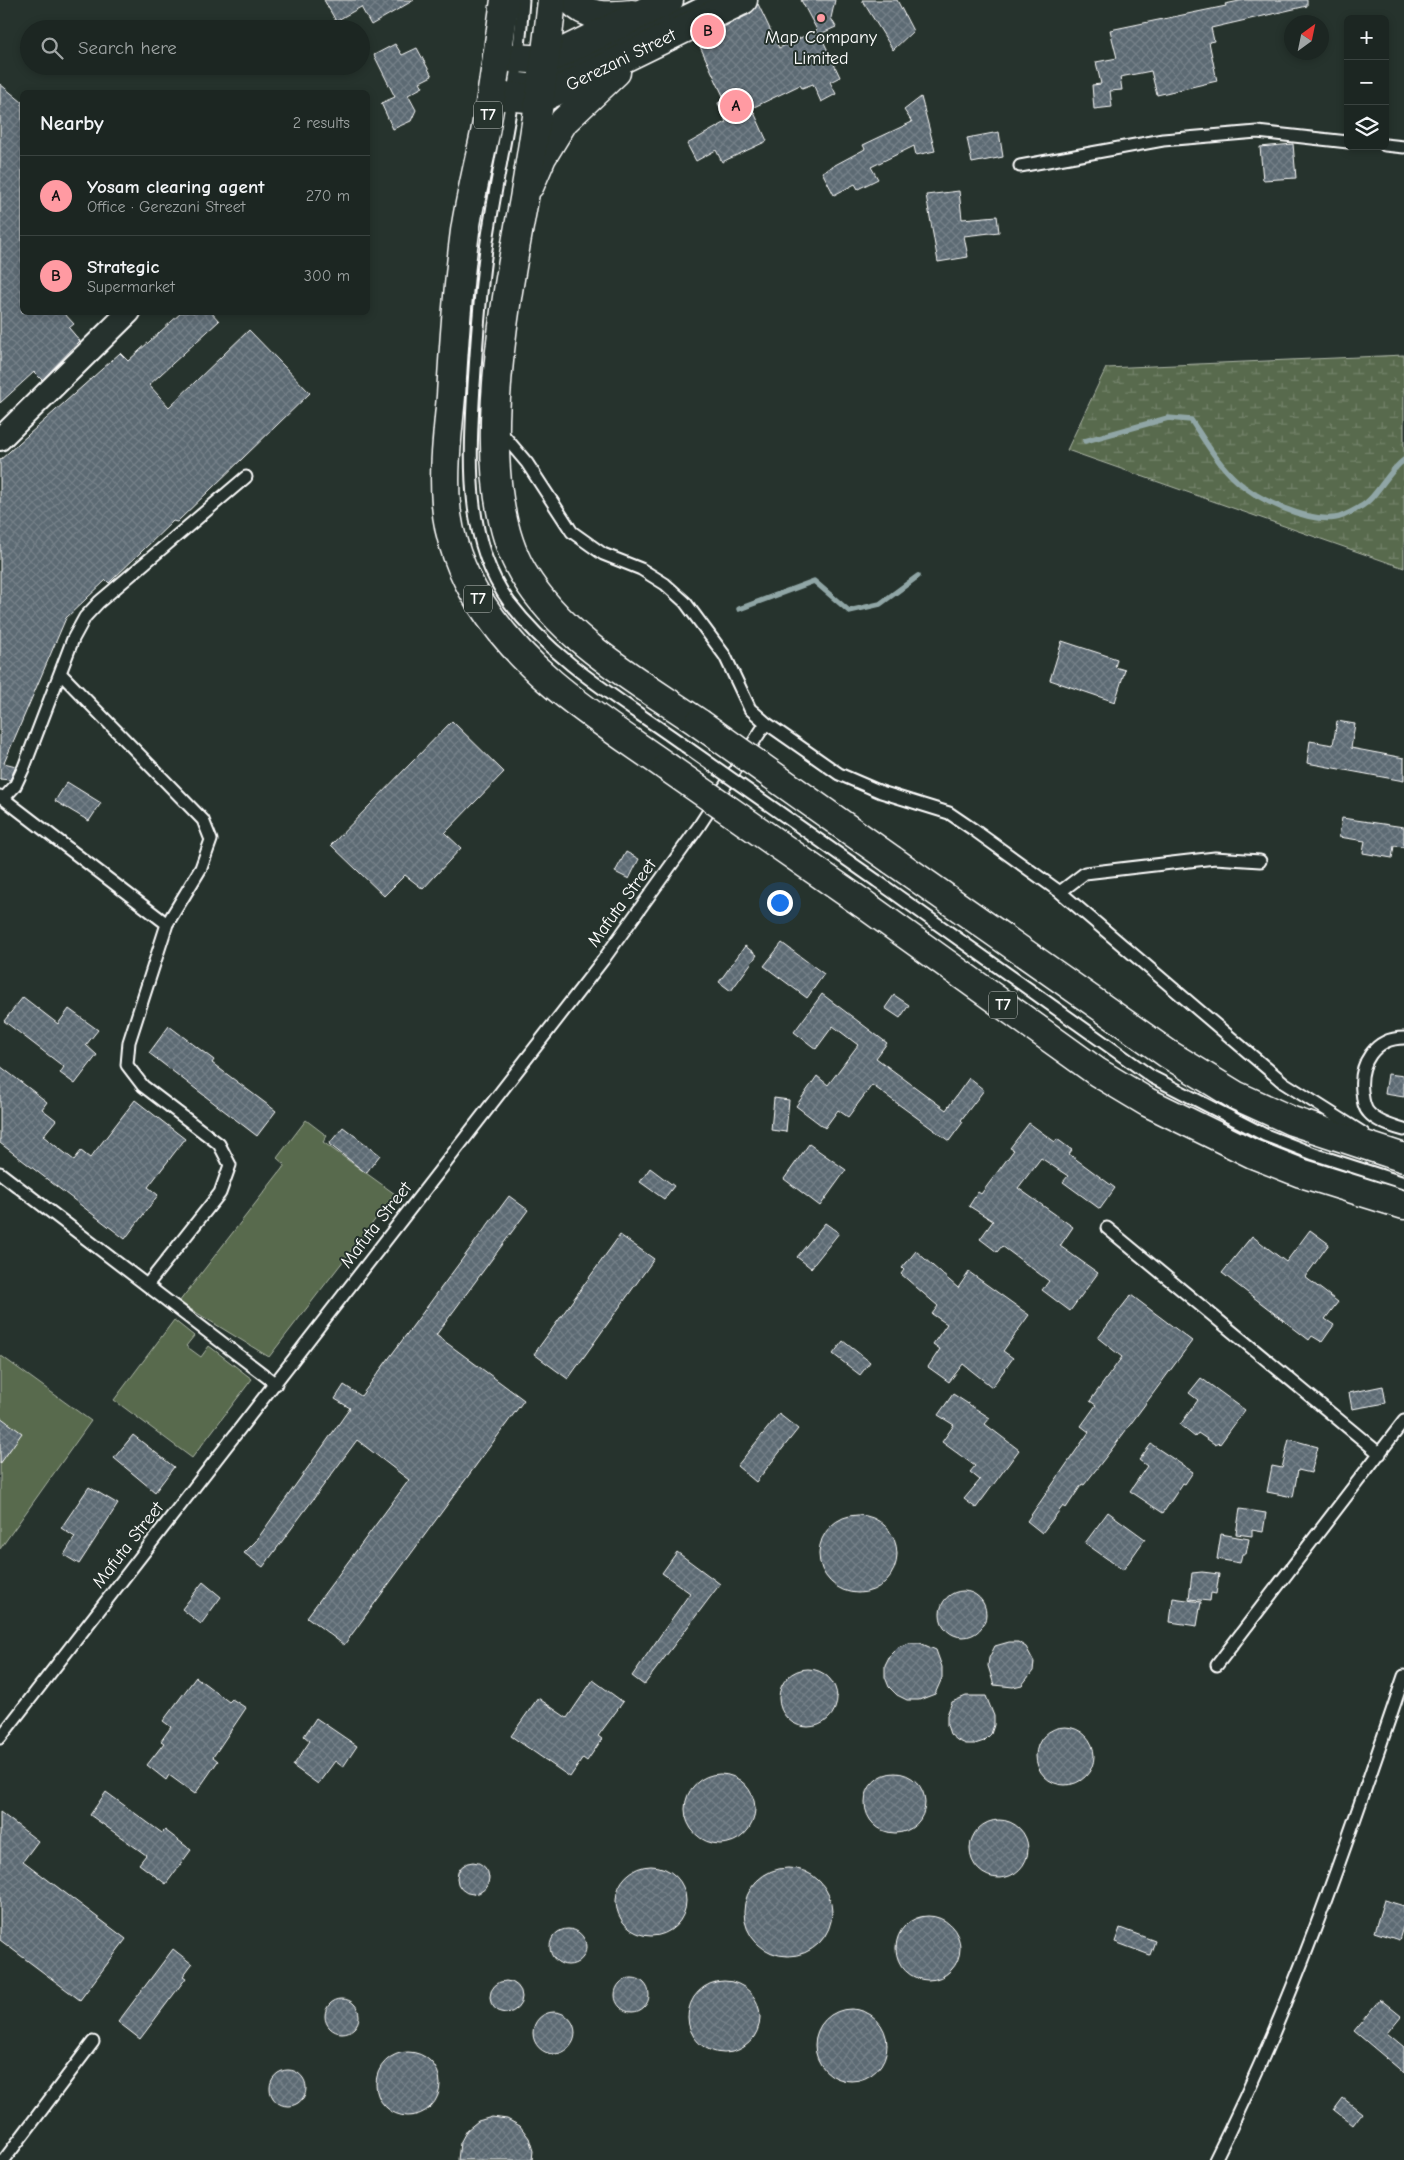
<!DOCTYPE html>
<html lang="en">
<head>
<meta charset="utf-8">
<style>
	body { margin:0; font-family:"Comic Neue",sans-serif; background:#252e2a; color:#f1f3f6 }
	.controls { position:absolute; right:15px; top:15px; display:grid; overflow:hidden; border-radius:8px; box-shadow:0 2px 8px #0003 }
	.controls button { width:45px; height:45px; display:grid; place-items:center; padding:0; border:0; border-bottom:1px solid #3a4340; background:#1c2622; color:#f1f3f6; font:25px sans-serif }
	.compass { position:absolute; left:1284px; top:15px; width:45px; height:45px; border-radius:50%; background:#1c2622; box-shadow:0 2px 8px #0003; rotate:33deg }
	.you { position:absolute; left:779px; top:902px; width:18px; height:18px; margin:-12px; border:4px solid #fff; border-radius:50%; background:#1a73e8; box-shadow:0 0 0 8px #1a73e833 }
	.badge { display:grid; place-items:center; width:32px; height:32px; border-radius:50%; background:#ff9aa2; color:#111; font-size:16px; font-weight:700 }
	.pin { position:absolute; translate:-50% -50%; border:2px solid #fff; box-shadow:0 1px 5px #0006 }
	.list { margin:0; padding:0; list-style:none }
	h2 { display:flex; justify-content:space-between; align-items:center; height:65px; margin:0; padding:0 20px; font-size:21px }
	h2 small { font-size:16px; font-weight:400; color:#a0a5a5 }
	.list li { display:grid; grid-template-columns:32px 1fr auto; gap:15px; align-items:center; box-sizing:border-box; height:80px; padding:0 20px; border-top:1px solid #3a4340 }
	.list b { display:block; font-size:19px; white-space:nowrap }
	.list p { margin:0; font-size:16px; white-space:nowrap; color:#a0a5a5 }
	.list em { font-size:16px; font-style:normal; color:#a0a5a5 }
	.icon { flex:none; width:28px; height:28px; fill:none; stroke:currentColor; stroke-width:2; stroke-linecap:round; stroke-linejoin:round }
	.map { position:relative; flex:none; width:1404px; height:2160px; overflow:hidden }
	.search { position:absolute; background:#1c2622; box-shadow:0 2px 8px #0003; left:20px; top:20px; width:350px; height:55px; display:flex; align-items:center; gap:12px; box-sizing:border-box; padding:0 18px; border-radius:28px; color:#a0a5a5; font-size:19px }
	.panel { position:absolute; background:#1c2622; box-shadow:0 2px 8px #0003; left:20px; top:90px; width:350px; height:225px; border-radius:8px }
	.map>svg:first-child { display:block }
</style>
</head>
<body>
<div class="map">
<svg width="1404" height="2160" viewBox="0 0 1404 2160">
	<defs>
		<pattern id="wetland-marsh" width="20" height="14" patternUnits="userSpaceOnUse" patternTransform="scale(1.25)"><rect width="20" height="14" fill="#596b4e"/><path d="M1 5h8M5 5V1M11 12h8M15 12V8" fill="none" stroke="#728169"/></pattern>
		<pattern id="building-cross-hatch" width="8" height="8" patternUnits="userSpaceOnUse" patternTransform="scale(1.25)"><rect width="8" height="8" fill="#5c6a73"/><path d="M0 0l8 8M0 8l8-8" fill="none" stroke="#748088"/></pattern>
	</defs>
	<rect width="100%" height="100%" fill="#26332d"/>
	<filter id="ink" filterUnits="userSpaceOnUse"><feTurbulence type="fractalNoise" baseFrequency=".02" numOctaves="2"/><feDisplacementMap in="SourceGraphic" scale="10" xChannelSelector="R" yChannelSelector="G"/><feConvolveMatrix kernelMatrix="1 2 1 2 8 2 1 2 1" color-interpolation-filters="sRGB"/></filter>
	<g filter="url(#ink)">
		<path fill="#596b4e" stroke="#acb5a6" d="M 306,1120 L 327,1136 L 323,1142 L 395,1194 L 269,1357 L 179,1302 L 285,1165 L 277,1158 Z
			M 174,1320 L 194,1336 L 186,1346 L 201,1357 L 209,1346 L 252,1379 L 192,1458 L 114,1400 Z
			M 0,1355 L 91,1421 L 0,1549 Z"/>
		<path fill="url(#wetland-marsh)" stroke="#acb5a6" d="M 1404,355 L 1404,568 L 1067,450 L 1106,368 Z"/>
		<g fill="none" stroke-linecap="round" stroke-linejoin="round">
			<path stroke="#90a6a6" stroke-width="5.5" d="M 1085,441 L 1168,418 L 1191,420 C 1205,441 1218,464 1237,481 C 1258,500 1307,522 1335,518 C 1343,517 1353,511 1360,507 C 1377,498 1387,472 1404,460
				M 739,609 L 814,581 L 849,611 L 880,604 L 918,576"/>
		</g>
		<path fill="url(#building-cross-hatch)" stroke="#fff" d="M 324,0 L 414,0 L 371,25 L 361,7 L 336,21 Z
			M 801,0 L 835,0 L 831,18 L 836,27 L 820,34 L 840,77 L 830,82 L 836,94 L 821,102 L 813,84 L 802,88 L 800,85 L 752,108 L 767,141 L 722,162 L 716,150 L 696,161 L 687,144 L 726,122 L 718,103 L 725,100 L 697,40 L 750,14 L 758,4 L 779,48 L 817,30 Z
			M 862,0 L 897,0 L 913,31 L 893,50 Z
			M 1244,0 L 1307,0 L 1307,6 L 1211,28 L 1214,41 L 1209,42 L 1217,81 L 1157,95 L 1151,71 L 1120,77 L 1122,90 L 1110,91 L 1112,107 L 1094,109 L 1092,85 L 1101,84 L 1096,62 L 1117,58 L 1110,30 L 1226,6 L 1225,4 Z
			M 395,44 L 402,55 L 417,48 L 432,76 L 420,82 L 423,87 L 408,95 L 416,110 L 411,121 L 393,129 L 381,103 L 395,97 L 374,55 Z
			M 0,84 L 22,102 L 22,312 L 63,312 L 74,324 L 69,328 L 80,341 L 42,380 L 34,372 L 0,403 Z
			M 921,97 L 935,151 L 916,155 L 914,146 L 871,167 L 878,179 L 858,189 L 855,184 L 834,195 L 822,172 L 865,149 L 863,145 L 912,122 L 904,110 Z
			M 999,132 L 1003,157 L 972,163 L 967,138 Z
			M 1293,144 L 1296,178 L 1263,180 L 1260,147 Z
			M 959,191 L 962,219 L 997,216 L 999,232 L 964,236 L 968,257 L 938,262 L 926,195 Z
			M 182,312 L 211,312 L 219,321 L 149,385 L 169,407 L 249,330 L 310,393 L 177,522 L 173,521 L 109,583 L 106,580 L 66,618 L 4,763 L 16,766 L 10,780 L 0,779 L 0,460 L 120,353 L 128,361 Z
			M 1062,641 L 1117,659 L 1115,667 L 1125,670 L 1115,702 L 1050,680 Z
			M 452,721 L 504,772 L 445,833 L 461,848 L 423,889 L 405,875 L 384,896 L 331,845 Z
			M 1337,721 L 1355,724 L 1351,748 L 1404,758 L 1404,781 L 1307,763 L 1310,741 L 1333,745 Z
			M 67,782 L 101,803 L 89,821 L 55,801 Z
			M 1342,818 L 1404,827 L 1404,847 L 1394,846 L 1392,858 L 1363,853 L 1365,841 L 1339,837 Z
			M 626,852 L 639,859 L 629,879 L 615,872 Z
			M 782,943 L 824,974 L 807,998 L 764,966 Z
			M 745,946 L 757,955 L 731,991 L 719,982 Z
			M 822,994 L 887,1043 L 876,1058 L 946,1110 L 969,1078 L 984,1090 L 961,1120 L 963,1122 L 949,1141 L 872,1085 L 848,1117 L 838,1110 L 825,1128 L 796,1106 L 817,1076 L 828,1085 L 858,1045 L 833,1026 L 816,1049 L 794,1032 Z
			M 894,995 L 909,1005 L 900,1018 L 885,1008 Z
			M 23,997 L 58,1024 L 69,1009 L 98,1030 L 86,1045 L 97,1055 L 75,1084 L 60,1073 L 64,1067 L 4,1021 Z
			M 169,1026 L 214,1060 L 212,1063 L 276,1111 L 257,1136 L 149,1053 Z
			M 0,1066 L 47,1102 L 42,1109 L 56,1120 L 43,1136 L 74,1160 L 81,1151 L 90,1158 L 135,1100 L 185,1139 L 148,1187 L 158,1195 L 125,1239 L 0,1143 Z
			M 1388,1074 L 1404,1076 L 1404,1097 L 1385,1094 Z
			M 774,1098 L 789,1100 L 786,1132 L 771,1130 Z
			M 1029,1123 L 1055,1142 L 1057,1139 L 1072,1150 L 1069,1154 L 1115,1188 L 1100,1209 L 1063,1182 L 1068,1176 L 1041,1158 L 1018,1188 L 1073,1227 L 1060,1246 L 1098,1273 L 1070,1311 L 1042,1290 L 1049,1281 L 1002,1246 L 997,1252 L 980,1239 L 993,1221 L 969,1206 L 978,1192 L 981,1194 L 1014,1150 L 1010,1148 Z
			M 343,1127 L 380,1155 L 366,1173 L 329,1144 Z
			M 809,1144 L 846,1170 L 820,1206 L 784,1179 Z
			M 650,1168 L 674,1186 L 664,1199 L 640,1182 Z
			M 509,1196 L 528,1210 L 436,1335 L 524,1400 L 344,1645 L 307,1617 L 409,1480 L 357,1440 L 263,1567 L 244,1553 L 256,1541 L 350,1408 L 335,1399 L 344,1385 L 361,1396 Z
			M 825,1223 L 839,1233 L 811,1268 L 797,1257 Z
			M 1310,1230 L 1329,1244 L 1305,1277 L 1338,1302 L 1325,1319 L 1334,1325 L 1322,1342 L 1312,1336 L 1309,1340 L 1222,1273 L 1252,1236 L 1286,1262 Z
			M 620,1235 L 654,1259 L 568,1379 L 534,1354 Z
			M 916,1251 L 958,1288 L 969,1272 L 1029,1315 L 1003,1351 L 1013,1358 L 992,1387 L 963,1364 L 949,1382 L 928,1367 L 940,1349 L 933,1344 L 947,1324 L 932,1314 L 938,1306 L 901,1274 L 904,1270 L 902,1268 Z
			M 1131,1295 L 1192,1341 L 1112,1449 L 1084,1485 L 1082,1484 L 1066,1508 L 1063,1506 L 1042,1533 L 1027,1521 L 1089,1432 L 1081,1426 L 1096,1405 L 1090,1401 L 1122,1357 L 1098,1338 Z
			M 843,1341 L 870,1362 L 860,1375 L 833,1354 Z
			M 1201,1378 L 1245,1410 L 1220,1444 L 1218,1442 L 1216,1445 L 1198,1433 L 1195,1437 L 1180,1425 L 1198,1400 L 1189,1393 Z
			M 1383,1386 L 1386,1403 L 1352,1409 L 1349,1393 Z
			M 953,1394 L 990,1418 L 985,1424 L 1019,1450 L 976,1508 L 964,1499 L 980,1480 L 970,1472 L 975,1466 L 942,1442 L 954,1425 L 938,1415 Z
			M 779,1414 L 798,1429 L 756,1482 L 737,1466 Z
			M 0,1417 L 22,1433 L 0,1464 Z
			M 133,1435 L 174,1467 L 155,1492 L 114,1458 Z
			M 1289,1439 L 1318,1447 L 1311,1473 L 1298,1470 L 1293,1497 L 1267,1492 L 1272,1466 L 1282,1468 Z
			M 1151,1444 L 1193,1472 L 1185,1484 L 1183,1483 L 1163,1513 L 1130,1491 L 1147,1466 L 1139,1460 Z
			M 89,1487 L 118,1504 L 79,1564 L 64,1555 L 75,1537 L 61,1528 Z
			M 1240,1509 L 1266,1513 L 1263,1532 L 1252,1530 L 1252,1536 L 1236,1534 Z
			M 1108,1512 L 1145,1539 L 1123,1570 L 1085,1543 Z
			M819 1554a39 39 0 1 1 78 0a39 39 0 1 1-78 0Z
			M 1221,1534 L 1249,1539 L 1246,1554 L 1242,1554 L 1240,1563 L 1217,1559 Z
			M 677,1552 L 720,1584 L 644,1685 L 632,1676 L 690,1593 L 662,1573 Z
			M 1202,1572 L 1219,1574 L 1216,1594 L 1211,1593 L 1210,1601 L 1189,1599 L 1192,1573 Z
			M 203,1582 L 221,1597 L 201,1624 L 182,1609 Z
			M940 1614a23 23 0 1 1 46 0a23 23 0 1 1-46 0Z
			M 1173,1598 L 1201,1602 L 1197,1626 L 1170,1622 Z
			M 1009,1642 L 1018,1642 L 1026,1647 L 1034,1662 L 1033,1671 L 1022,1685 L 1013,1687 L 994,1685 L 988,1666 L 989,1658 L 995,1646 Z
			M 909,1643 L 920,1643 L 936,1650 L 942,1667 L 942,1678 L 935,1694 L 919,1700 L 907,1700 L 897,1695 L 889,1687 L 885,1677 L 885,1665 L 890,1655 L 898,1647 Z
			M779 1698a29 29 0 1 1 58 0a29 29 0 1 1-58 0Z
			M 196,1677 L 229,1702 L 232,1699 L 246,1708 L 213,1757 L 218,1761 L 195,1794 L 169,1775 L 166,1780 L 147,1765 L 164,1743 L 161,1741 L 171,1727 L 163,1721 Z
			M 593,1680 L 623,1702 L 598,1736 L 602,1739 L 587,1761 L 583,1758 L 570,1777 L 511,1736 L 538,1698 L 567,1718 Z
			M 966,1696 L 986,1696 L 994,1716 L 994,1725 L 991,1734 L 984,1741 L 975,1744 L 966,1744 L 957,1740 L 950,1734 L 947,1725 L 947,1715 L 952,1702 Z
			M 316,1718 L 357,1746 L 343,1767 L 335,1761 L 318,1784 L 293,1766 L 310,1741 L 304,1736 Z
			M1036 1756a29 29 0 1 1 58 0a29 29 0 1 1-58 0Z
			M865 1803a30 30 0 1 1 60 0a30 30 0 1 1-60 0Z
			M685 1809a35 35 0 1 1 70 0a35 35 0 1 1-70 0Z
			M 106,1792 L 162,1833 L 165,1830 L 191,1850 L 166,1884 L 139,1864 L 146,1855 L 90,1815 Z
			M 0,1812 L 38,1841 L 23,1861 L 126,1939 L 80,2000 L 0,1940 Z
			M970 1849a29 29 0 1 1 58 0a29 29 0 1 1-58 0Z
			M457 1878a16 16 0 1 1 32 0a16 16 0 1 1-32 0Z
			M616 1901a35 35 0 1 1 70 0a35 35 0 1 1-70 0Z
			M744 1912a44 44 0 1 1 88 0a44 44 0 1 1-88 0Z
			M 1384,1900 L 1404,1906 L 1404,1924 L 1399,1940 L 1374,1932 Z
			M896 1948a32 32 0 1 1 64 0a32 32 0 1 1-64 0Z
			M 1120,1928 L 1155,1941 L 1150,1955 L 1115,1942 Z
			M550 1947a18 18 0 1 1 36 0a18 18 0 1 1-36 0Z
			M 173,1949 L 192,1964 L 183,1976 L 186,1978 L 140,2039 L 118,2022 Z
			M615 1995a17 17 0 1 1 34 0a17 17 0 1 1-34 0Z
			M490 1997a16 16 0 1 1 32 0a16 16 0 1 1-32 0Z
			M688 2017a36 36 0 1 1 72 0a36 36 0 1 1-72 0Z
			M325 2016a17 17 0 1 1 34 0a17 17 0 1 1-34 0Z
			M 1380,1999 L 1401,2016 L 1387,2033 L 1404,2047 L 1404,2073 L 1354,2031 Z
			M815 2045a36 36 0 1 1 72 0a36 36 0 1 1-72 0Z
			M533 2033a21 21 0 1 1 42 0a21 21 0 1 1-42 0Z
			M376 2084a32 32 0 1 1 64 0a32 32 0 1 1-64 0Z
			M270 2088a18 18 0 1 1 36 0a18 18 0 1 1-36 0Z
			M 1343,2098 L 1362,2113 L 1353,2125 L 1334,2110 Z
			M 492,2117 L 507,2119 L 520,2126 L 529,2138 L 533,2151 L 532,2160 L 458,2160 L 460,2143 L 467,2130 L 478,2121 Z"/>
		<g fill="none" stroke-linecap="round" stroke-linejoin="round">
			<defs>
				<path id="lane" d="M 523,0 C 521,27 519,53 515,80 C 507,134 495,188 487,242 C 480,289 477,338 474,385 C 470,458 464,540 509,602 C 555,663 624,702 685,746
					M 515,78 L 543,81 L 708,0
					M 1385,145 L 1404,147
					M 1020,166 L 1163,140 L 1257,132 L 1348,142
					M 500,431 L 527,463 L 572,532 L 603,554 L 641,569 L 665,584 L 685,602 L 725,656 L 750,709 L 766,723 L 839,774 L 881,792 L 949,813 L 974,830 L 1060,892 L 1284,1083 L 1363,1133
					M 61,674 L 203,820 L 211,840 L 201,868 L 167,924 L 129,1042 L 127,1065 L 143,1086 L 219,1144 L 230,1165 L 220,1193 L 147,1285
					M 0,796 L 167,924
					M 4,798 L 15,786 L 24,767 L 73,639 L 85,617 L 99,602 L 246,477
					M 877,881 L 1152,1077 L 1265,1135 L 1314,1154 L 1404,1183
					M 1060,892 L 1085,873 L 1215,858 L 1260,861
					M 1404,1038 C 1374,1038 1359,1064 1362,1091 C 1363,1099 1363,1107 1369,1113 C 1377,1122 1393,1127 1404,1130
					M 0,1173 L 276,1384
					M 1107,1228 L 1380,1454
					M 1217,1665 L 1404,1421
					M 0,1738 L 603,960 L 699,826 L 766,723
					M 4,2160 L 93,2042
					M 1215,2160 C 1293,2005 1348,1840 1404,1676"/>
				<path id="street" d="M 0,439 L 129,312"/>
				<g id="secondary">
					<path d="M 571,0 C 588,19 609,16 632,14"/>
					<path d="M 497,57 L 546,60 L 669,0"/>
					<path id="s1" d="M 492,95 L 540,99 L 743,0"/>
					<path d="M 530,185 L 542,157 L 564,121 L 616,72"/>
				</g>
				<path id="highway" d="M 505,0 C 499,44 493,89 485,133 C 478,166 470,198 465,231 C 458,285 454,341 451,396 C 448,431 443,468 446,504 C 448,537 462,574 480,602 C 528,677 596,717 667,767
					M 552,0 C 545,67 535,133 524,199 C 506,299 469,482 523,573 C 563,640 636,680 699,723
					M 892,860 L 1168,1054 L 1235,1095 L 1292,1121 L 1404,1158
					M 862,903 L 1097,1072 L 1147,1102 L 1253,1154 L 1301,1173 L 1404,1205"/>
			</defs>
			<use href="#lane" stroke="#fff" stroke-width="15"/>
			<use href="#street" stroke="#fff" stroke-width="26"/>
			<use href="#secondary" stroke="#fff" stroke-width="31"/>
			<use href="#highway" stroke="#fff" stroke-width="31"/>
			<use href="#lane" stroke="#26332d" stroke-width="11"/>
			<use href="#street" stroke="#26332d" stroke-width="22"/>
			<use href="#secondary" stroke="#26332d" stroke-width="28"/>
			<use href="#highway" stroke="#26332d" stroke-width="28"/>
			<defs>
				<path id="lane-bridge" d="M 685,746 L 877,881"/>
				<path id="highway-bridge" d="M 699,723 L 892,860
					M 667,767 L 862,903"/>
			</defs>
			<use href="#lane-bridge" stroke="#fff" stroke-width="15" stroke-linecap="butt"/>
			<use href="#highway-bridge" stroke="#fff" stroke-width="31" stroke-linecap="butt"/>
			<use href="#lane-bridge" stroke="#26332d" stroke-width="11"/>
			<use href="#highway-bridge" stroke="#26332d" stroke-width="28"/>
		</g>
	</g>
	<circle fill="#ff9aa2" stroke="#26332d" stroke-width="2" cx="821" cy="18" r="5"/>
	<g text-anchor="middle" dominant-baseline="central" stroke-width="4" stroke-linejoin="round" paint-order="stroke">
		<g fill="#26332d" stroke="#bec2c0" stroke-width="1">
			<rect x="474" y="101.5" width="28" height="27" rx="4"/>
			<rect x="464" y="585.5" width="28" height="27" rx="4"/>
			<rect x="989" y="991.5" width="28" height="27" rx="4"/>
		</g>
		<g font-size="16" font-weight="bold" fill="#fff">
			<text x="488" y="115">T7</text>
			<text x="478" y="599">T7</text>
			<text x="1003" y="1005">T7</text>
		</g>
		<g font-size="18" fill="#fff" stroke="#26332d">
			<text x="821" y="37">Map Company<tspan x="821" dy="21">Limited</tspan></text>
		</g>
		<g font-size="18" fill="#fff" stroke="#26332d">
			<text stroke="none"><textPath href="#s1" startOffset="138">Gerezani Street</textPath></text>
			<text transform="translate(622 903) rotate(-54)">Mafuta Street</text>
			<text transform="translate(376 1225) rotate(-52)">Mafuta Street</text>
			<text transform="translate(128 1545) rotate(-52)">Mafuta Street</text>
		</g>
	</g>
</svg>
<div class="controls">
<button>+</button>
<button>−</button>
<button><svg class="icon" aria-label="layers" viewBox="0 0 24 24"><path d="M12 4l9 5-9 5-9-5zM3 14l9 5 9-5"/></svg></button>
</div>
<svg class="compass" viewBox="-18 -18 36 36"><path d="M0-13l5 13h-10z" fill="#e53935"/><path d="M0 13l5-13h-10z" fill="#a0a5a5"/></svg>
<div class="you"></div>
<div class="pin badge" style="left:736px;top:106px">A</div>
<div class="pin badge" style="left:708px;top:31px">B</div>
<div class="search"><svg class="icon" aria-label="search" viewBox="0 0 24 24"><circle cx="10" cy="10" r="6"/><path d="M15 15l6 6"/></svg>Search here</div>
<section class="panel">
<h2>Nearby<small>2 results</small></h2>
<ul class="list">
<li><span class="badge">A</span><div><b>Yosam clearing agent</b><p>Office · Gerezani Street</p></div><em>270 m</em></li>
<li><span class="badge">B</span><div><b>Strategic</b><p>Supermarket</p></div><em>300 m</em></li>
</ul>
</section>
</div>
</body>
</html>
